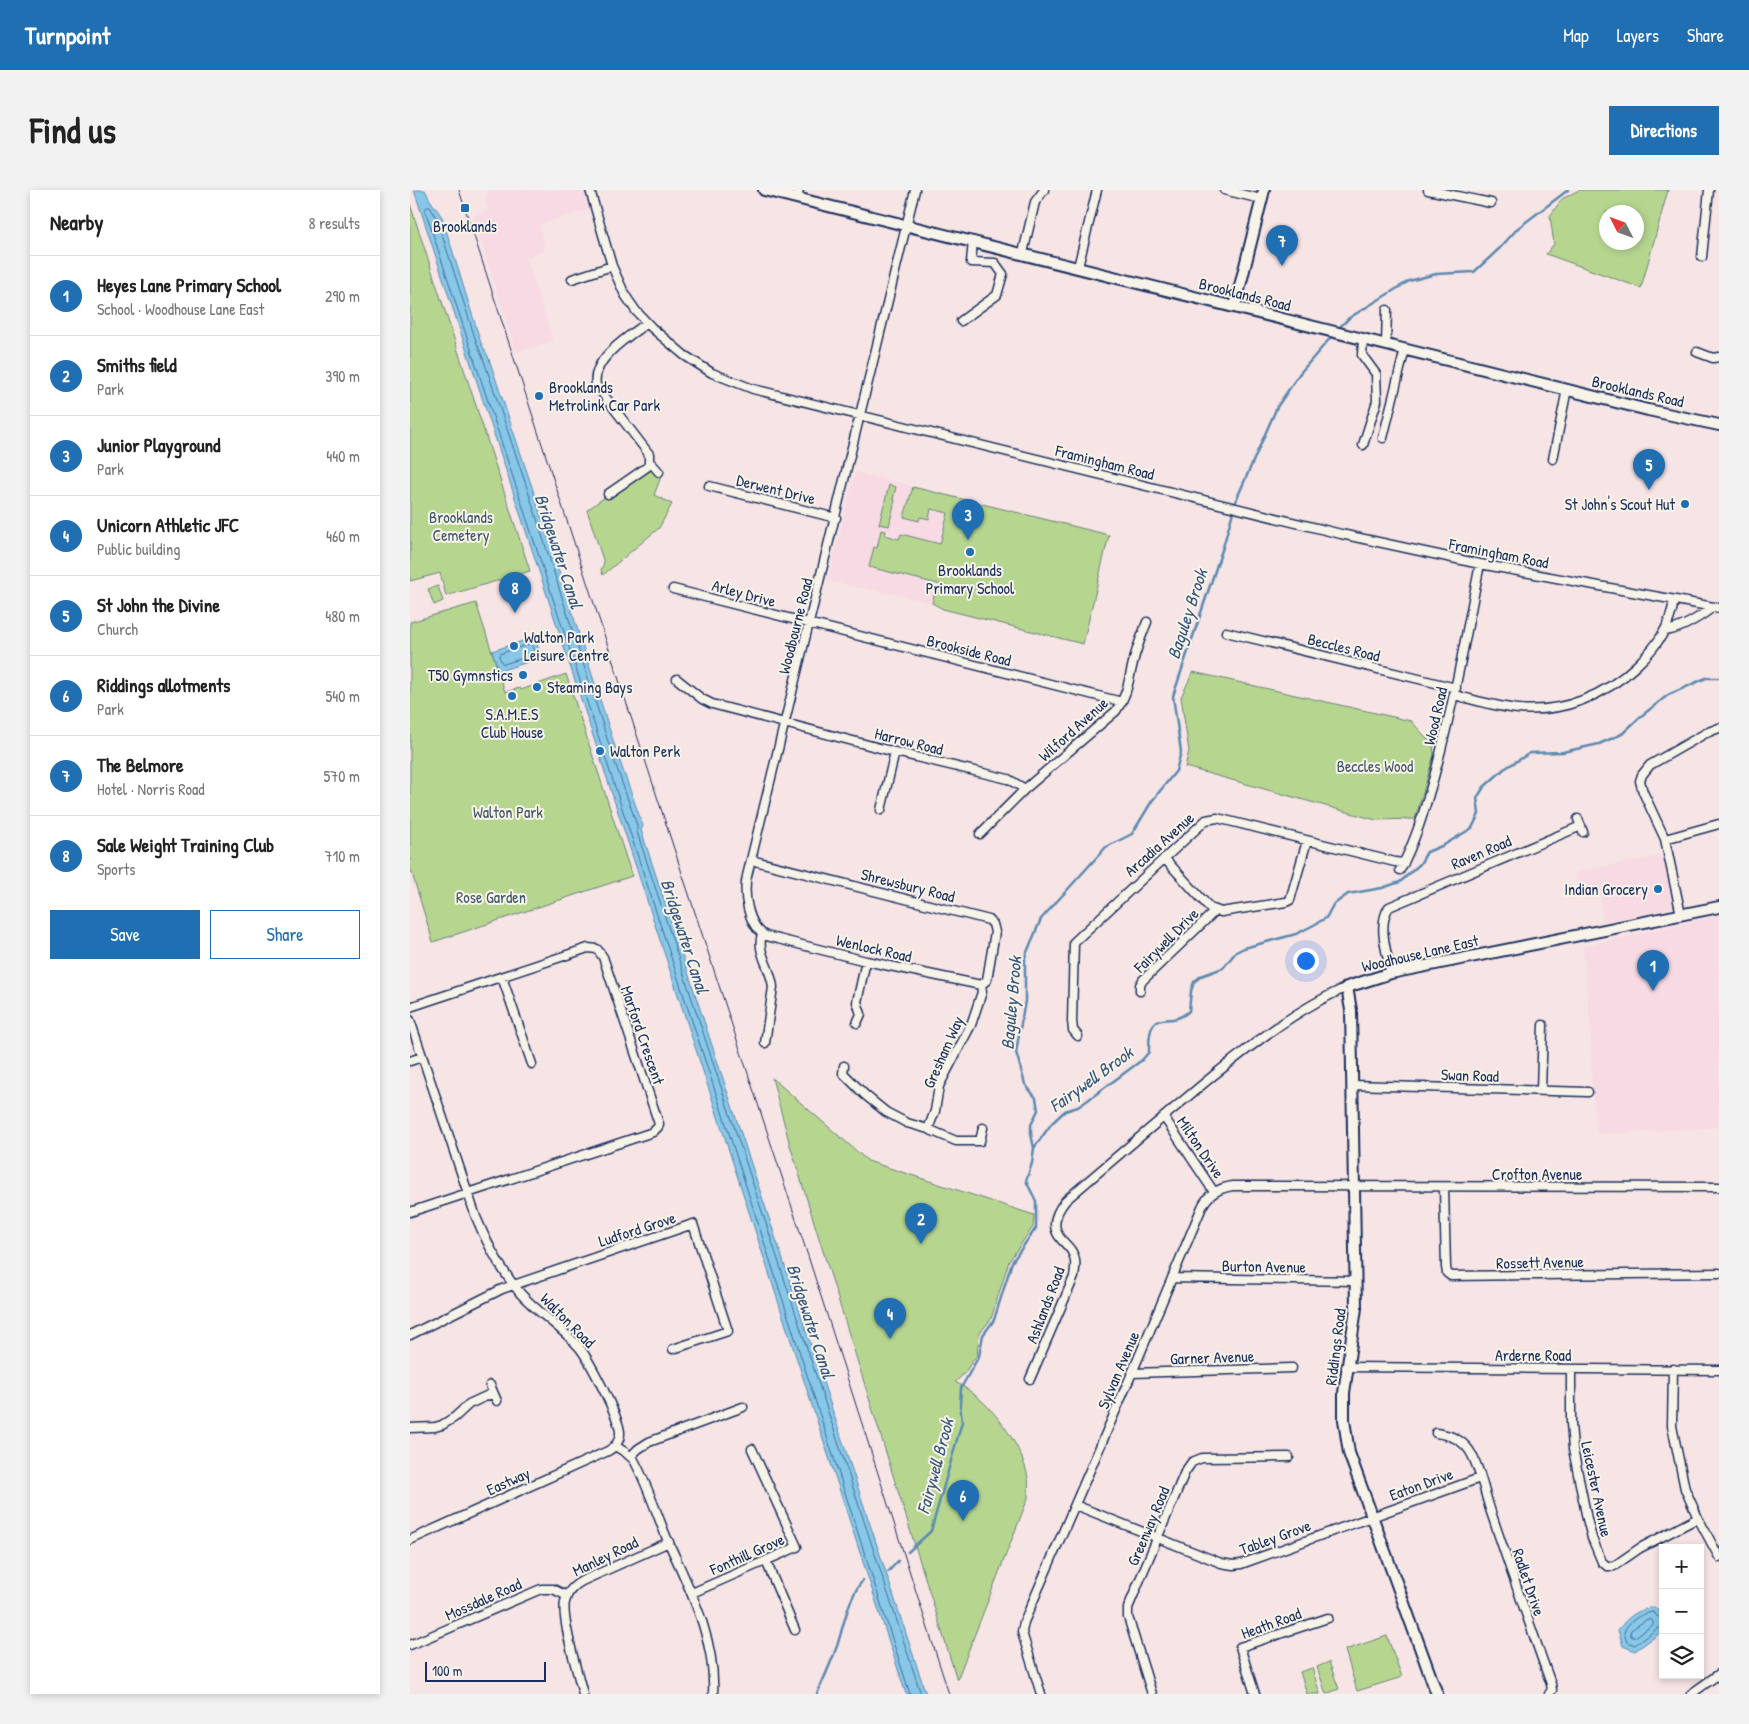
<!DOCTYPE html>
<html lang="en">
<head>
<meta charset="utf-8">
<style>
	body { margin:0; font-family:"Patrick Hand",sans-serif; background:#f2f2f2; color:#222 }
	.controls { position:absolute; right:15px; bottom:15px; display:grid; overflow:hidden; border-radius:0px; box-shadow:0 2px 8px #0003 }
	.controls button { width:45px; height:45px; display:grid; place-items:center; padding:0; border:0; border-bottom:1px solid #e0e0e0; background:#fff; color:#222; font:25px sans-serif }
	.compass { position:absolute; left:1189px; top:15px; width:45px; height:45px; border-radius:50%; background:#fff; box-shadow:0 2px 8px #0003; rotate:312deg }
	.scale { position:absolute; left:15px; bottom:12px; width:121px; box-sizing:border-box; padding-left:5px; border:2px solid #1b2f5e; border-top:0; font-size:14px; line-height:18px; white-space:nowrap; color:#1b2f5e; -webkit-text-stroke:4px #f7f3e8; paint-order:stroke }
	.you { position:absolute; left:895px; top:770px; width:18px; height:18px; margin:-12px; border:4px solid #fff; border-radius:50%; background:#1a73e8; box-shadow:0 0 0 8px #1a73e833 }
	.badge { display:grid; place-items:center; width:32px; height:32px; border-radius:50%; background:#1f6fb2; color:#fff; font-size:16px; font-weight:700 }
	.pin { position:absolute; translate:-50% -41px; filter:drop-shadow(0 1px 2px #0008) }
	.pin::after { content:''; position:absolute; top:26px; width:18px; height:15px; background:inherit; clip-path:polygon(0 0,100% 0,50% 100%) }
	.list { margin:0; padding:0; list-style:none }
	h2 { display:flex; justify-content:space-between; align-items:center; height:65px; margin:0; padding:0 20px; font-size:21px }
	h2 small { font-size:16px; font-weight:400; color:#767676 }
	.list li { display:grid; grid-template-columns:32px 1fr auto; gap:15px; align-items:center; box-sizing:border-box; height:80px; padding:0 20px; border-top:1px solid #e0e0e0 }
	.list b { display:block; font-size:19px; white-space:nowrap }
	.list p { margin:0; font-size:16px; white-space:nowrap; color:#767676 }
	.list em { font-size:16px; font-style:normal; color:#767676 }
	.actions { display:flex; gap:10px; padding:15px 20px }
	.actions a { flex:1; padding:11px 0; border:1px solid #1f6fb2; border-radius:0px; text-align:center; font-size:18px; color:#1f6fb2 }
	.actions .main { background:#1f6fb2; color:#fff }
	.icon { flex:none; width:28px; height:28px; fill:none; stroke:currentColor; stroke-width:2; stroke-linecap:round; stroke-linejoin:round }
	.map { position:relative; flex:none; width:1309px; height:1504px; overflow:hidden; border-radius:0px }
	header { display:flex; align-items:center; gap:30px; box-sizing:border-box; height:70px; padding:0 25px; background:#1f6fb2; color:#fff }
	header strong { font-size:24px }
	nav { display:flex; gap:28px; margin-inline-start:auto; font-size:18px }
	.intro { display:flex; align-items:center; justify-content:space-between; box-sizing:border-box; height:120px; padding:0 30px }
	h1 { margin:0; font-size:35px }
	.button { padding:12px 22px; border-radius:0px; background:#1f6fb2; color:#fff; font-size:18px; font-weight:700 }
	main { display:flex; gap:30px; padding:0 30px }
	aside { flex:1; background:#fff; border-radius:0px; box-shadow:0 2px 8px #0003 }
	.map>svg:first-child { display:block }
</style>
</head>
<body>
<header>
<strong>Turnpoint</strong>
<nav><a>Map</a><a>Layers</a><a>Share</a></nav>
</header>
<div class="intro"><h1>Find us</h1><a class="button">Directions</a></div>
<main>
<aside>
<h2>Nearby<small>8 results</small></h2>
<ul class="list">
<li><span class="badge">1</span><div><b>Heyes Lane Primary School</b><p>School · Woodhouse Lane East</p></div><em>290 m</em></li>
<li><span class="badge">2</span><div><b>Smiths field</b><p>Park</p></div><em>390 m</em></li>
<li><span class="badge">3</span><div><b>Junior Playground</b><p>Park</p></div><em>440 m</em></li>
<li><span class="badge">4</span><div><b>Unicorn Athletic JFC</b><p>Public building</p></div><em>460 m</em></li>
<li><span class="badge">5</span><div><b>St John the Divine</b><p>Church</p></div><em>480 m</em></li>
<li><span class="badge">6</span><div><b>Riddings allotments</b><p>Park</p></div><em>540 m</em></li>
<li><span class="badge">7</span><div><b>The Belmore</b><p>Hotel · Norris Road</p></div><em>570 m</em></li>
<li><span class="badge">8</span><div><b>Sale Weight Training Club</b><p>Sports</p></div><em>710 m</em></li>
</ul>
<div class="actions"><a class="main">Save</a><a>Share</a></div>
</aside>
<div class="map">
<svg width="1309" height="1504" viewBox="0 0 1309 1504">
	<rect width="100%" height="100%" fill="#f7e4e5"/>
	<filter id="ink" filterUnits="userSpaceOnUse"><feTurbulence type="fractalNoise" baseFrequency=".02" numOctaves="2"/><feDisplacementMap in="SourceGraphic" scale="10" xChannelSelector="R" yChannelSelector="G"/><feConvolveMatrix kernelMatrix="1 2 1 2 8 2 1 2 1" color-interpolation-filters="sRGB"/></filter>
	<g filter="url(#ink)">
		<path fill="#f7dae3" d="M 79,0 L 178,0 L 183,18 L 129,35 L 135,57 L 132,62 L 116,68 L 143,151 L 106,162 L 63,26 L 78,21 L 75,10 Z
			M 445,282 L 699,345 L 673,454 L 533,419 L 522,413 L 489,405 L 418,391 Z
			M 1254,665 L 1265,718 L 1193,732 L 1189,696 L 1169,697 L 1166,682 Z
			M 1309,725 L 1309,937 L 1187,944 L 1182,899 L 1181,845 L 1173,757 Z"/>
		<path fill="#b6d690" stroke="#688277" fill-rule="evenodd" d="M 1169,0 L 1258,0 L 1231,98 L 1136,64 L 1144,54 L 1140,26 L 1152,9 ZM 1196,22 L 1226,22 L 1226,52 L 1196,52 Z
			M 0,14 L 120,381 L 36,406 L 30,383 L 0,391 Z
			M 240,275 L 252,284 L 244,305 L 262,314 L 249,338 L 193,385 L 191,380 L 194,373 L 177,320 Z
			M 479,295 L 486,297 L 483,309 L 485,310 L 479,336 L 469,334 Z
			M 503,297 L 699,345 L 673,454 L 533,419 L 522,413 L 525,402 L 530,403 L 532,395 L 459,377 L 464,357 L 467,358 L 471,340 L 476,341 L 475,345 L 489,349 L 491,344 L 530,354 L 538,323 L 521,319 L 519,329 L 510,327 L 509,331 L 494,327 Z
			M 28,396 L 33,411 L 24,415 L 18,399 Z
			M 66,413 L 95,502 L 110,498 L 111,500 L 156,484 L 222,686 L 23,752 L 0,677 L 0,432 Z
			M 783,482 L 1001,531 L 1023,555 L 1024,565 L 1005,629 L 966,630 L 775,577 L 779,561 L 771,507 Z
			M 362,888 L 458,971 L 624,1025 L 623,1037 L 599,1071 L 581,1129 L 569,1144 L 567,1165 L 553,1185 L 545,1192 C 577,1207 612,1253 618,1288 C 619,1295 618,1302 618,1308 L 547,1490 L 380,955 Z
			M 977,1446 L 992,1487 L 947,1501 L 935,1460 Z
			M 919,1472 L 929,1499 L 916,1504 L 907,1477 Z
			M 902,1478 L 910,1504 L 897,1504 L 890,1482 Z"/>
		<path fill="#87c7e7" stroke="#5c8ab0" d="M 4,0 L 15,0 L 20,10 L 32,27 L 71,153 L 78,166 L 123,300 L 208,566 L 233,636 L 231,640 L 516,1504 L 496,1504 L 310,933 Z
			M 125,447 L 131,468 L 89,481 L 82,461 Z
			M 1245,1417 L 1253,1425 L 1253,1441 L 1225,1461 L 1213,1456 L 1208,1440 C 1218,1426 1229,1419 1245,1417 Z"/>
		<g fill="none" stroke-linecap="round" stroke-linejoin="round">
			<path stroke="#466c95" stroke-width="1" d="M 120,454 L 122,455 L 124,462 L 123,465 L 94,474 L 92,473 L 89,466 L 90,464 Z
				M 1253,1428 L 1248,1427 L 1243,1422 C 1232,1423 1216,1432 1214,1443 L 1217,1452 L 1225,1455 L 1248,1438 L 1253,1438
				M 1241,1429 L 1243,1432 L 1243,1435 L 1225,1447 L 1222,1447 L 1220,1443 L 1221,1440 L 1236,1430 Z
				M 500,1504 L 315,931 L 17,26 L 15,19 L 17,17 L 20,17 L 27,29 L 67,154 L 73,168 L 118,301 L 203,567 L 227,635 L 227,642 L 511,1504"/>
			<path stroke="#5c8ab0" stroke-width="2.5" d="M 927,140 L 939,128 L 999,91 L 1026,84 L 1064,82 L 1090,58 L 1108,38 L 1158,0
				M 624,958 L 621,944 L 621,935 L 628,920 L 626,908 L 615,894 L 606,862 L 615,811 L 615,767 L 631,729 L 696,657 L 722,644 L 742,611 L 766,581 L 771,562 L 763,506 L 813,357 L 827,308 L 867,217 L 890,183 L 922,146
				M 498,1362 L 521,1341 L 552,1232 L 550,1215 L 551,1198 L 569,1166 L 573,1145 L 584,1130 L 602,1072 L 626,1038 L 626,1011 L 616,991 L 622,973 L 624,958 L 642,933 L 655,921 L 668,917 L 678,910 L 732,870 L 739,862 C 738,812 758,841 779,821 L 781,801 L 784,792 L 791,786 L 813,778 L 826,762 L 834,758 L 886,744 L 902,736 L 916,728 L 923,715 L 938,704 L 972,698 L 990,692 L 1010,674 L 1017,662 L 1034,655 L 1062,638 L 1069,624 L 1067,608 L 1074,597 L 1094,579 L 1120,563 L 1153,562 L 1189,554 L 1212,544 L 1230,527 L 1258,505 L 1296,488 L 1309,488
				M 478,1382 L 488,1371
				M 407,1504 C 414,1488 421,1473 427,1456 C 434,1435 438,1408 453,1390"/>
			<defs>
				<path id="minor" d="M 180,0 L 202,76 L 215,105 L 226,121 L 242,138 L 274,165 L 302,183 L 343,199 L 931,344 L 1070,374 L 1309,418
					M 505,0 L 337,686 C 333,704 338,737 356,746 L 456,771 L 571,795
					M 814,0 L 851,9
					M 1018,0 L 1081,13
					M 387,8 L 389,0
					M 613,63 L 625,12 L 634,0
					M 1292,67 L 1299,0
					M 668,77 L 687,0
					M 162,89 L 202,76
					M 551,131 L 587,105 L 593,84 L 585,73 L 561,72 L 563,51
					M 976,154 L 977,120
					M 1287,162 L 1303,168 L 1309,167
					M 973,248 L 995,159
					M 953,255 L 967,211 L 966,184 L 952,165 L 953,149
					M 1143,269 L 1157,199
					M 239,274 L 242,274 L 249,282
					M 299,296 L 426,328
					M 198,304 L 237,277 L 239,274 L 239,264 L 186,195 C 181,169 219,146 237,133
					M 263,399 L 712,512
					M 1255,441 C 1272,439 1290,427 1303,417
					M 816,442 L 1046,498
					M 267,489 L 292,509 L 302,514 L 485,562 L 598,589 L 615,599
					M 1044,505 C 1065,510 1086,517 1108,519 C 1153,523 1195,506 1227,475 C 1247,456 1260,438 1264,410
					M 471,620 L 485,562
					M 1168,629 L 1173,642
					M 570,644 L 615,599 L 706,521 C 718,504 718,492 723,473 C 726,459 732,445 737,432
					M 1255,649 L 1309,634
					M 754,668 L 800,718 L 811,722 L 876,712 L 880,710 L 897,651
					M 341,670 L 579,730 L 583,734 L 585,742 L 577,790 L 571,795
					M 990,680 C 1006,650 1015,618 1024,587 C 1043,517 1056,445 1070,374
					M 1271,725 L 1255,649 L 1233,602 L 1230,591 L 1232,585 L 1240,575 L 1296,543 L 1309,538
					M 352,744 C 346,762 361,778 363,797 L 355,853
					M 981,783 C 977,763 967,735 979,717 L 1171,636
					M 92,787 L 122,874
					M 730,801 L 730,795 L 733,790 L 805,721
					M 0,817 L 178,758 L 187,759 L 193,767 L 249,934 L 248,937 L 243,942 L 0,1022
					M 0,830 L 66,1027 C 77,1054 91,1080 110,1103 C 128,1123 151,1137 169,1157 C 179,1169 210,1229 210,1243 C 210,1251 205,1257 198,1261 L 0,1350
					M 447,833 L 451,824 L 447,812 L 456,771
					M 668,846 L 663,840 L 662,831 L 664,752 L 796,630 L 807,628 L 985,672 L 994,673
					M 0,871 L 12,867
					M 434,876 L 433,883 L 455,905 L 476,922 L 497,933 L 518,939 L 546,951 L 570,951 L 573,938
					M 942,895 L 1178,902
					M 1131,901 L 1133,835
					M 754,927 L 804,1002
					M 518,939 L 525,921 L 529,896 L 561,835 L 572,802 L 571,795
					M 1034,998 L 1036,1077 L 1037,1083 L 1041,1086 L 1309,1083
					M 762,1088 L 946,1091
					M 0,1145 L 92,1099 L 283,1034 L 318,1141 L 263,1159
					M 936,1177 L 1309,1180
					M 1161,1179 L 1161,1233 L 1163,1259 L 1177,1329 L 1182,1348 L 1192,1372 L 1197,1376 L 1204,1376 L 1230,1358 L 1288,1328
					M 1263,1179 L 1262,1236 L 1275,1299 L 1288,1328 L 1309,1367
					M 722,1183 L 882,1178
					M 620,1189 L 664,1087 C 665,1079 667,1071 663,1064 C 661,1058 655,1054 651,1049 C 640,1036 646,1022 656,1010 C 705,968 754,926 804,885 C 847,851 887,819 937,797
					M 80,1195 L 87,1211
					M 0,1238 L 25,1237 L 32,1235 L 45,1227 L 59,1214 L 83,1203
					M 1026,1243 C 1040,1245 1051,1249 1059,1260 C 1070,1276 1075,1306 1082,1325 C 1101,1382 1121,1438 1141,1494 L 1142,1500 L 1139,1504
					M 205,1256 L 215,1262 L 224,1270 C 238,1296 247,1325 258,1351 C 280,1400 306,1449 303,1504
					M 221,1266 L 228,1259 L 239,1252 L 333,1217
					M 665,1315 L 811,1373 L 823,1375 L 831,1374 L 1070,1288
					M 356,1371 L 385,1440
					M 282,1403 L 387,1357 L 342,1259
					M 0,1455 L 131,1399 L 143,1399 L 157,1406
					M 173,1504 C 168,1484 151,1429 155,1412 C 157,1402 163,1396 172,1391 L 259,1352
					M 631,1504 L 614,1449 L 612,1442 L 614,1432 L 722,1183 L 792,1017 C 798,1004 808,998 823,996 L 1309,997
					M 742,1504 L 718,1427 L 718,1418 L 775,1282 L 782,1272 L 792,1268 L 879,1267
					M 845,1504 L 830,1457 L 918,1428
					M 1281,1504 L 1309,1484"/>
				<path id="tertiary" d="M 354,0 L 1238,220 L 1309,235
					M 825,116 L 854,0
					M 1027,1504 L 939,1263 L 934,1230 L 934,1203 L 946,1118 L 941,820 L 937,797 L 981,783 L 1309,717"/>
			</defs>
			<use href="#minor" stroke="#1b2f5e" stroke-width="11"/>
			<use href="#tertiary" stroke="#1b2f5e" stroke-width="14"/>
			<use href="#minor" stroke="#f7f3e8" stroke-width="8"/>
			<use href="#tertiary" stroke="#f7f3e8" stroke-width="10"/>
			<path stroke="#1b2f5e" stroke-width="1" d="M 49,0 L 271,680 L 399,1069 L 539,1504"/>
		</g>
	</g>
	<g fill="#1f6fb2" stroke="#f7f3e8" stroke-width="2">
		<rect x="50" y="13" width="10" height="10" rx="2.5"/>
		<circle cx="129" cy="206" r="5"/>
		<circle cx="1275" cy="314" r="5"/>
		<circle cx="560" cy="362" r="5"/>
		<circle cx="104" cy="456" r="5"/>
		<circle cx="113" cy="485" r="5"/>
		<circle cx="127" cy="497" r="5"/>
		<circle cx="102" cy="506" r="5"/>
		<circle cx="190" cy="561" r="5"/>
		<circle cx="1248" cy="699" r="5"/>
	</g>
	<g text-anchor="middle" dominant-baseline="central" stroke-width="4" stroke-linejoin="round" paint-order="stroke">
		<g font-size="16" fill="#1b2f5e" stroke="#f7f3e8" text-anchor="start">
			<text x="55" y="36" text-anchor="middle">Brooklands</text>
			<text x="139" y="197">Brooklands<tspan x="139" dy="18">Metrolink Car Park</tspan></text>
			<text x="1265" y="314" text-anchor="end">St John's Scout Hut</text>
			<text x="560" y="380" text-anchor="middle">Brooklands<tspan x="560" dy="18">Primary School</tspan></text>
			<text x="114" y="447">Walton Park<tspan x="114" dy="18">Leisure Centre</tspan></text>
			<text x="103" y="485" text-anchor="end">T50 Gymnstics</text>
			<text x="137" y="497">Steaming Bays</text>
			<text x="102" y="524" text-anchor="middle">S.A.M.E.S<tspan x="102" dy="18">Club House</tspan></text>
			<text x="200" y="561">Walton Perk</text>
			<text x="1238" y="699" text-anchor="end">Indian Grocery</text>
		</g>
		<g font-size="16" fill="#1b2f5e" stroke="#f7f3e8">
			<text transform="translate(835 104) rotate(14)">Brooklands Road</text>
			<text transform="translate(1228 201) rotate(13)">Brooklands Road</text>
			<text transform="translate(695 272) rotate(14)">Framingham Road</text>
			<text transform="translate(366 299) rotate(14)">Derwent Drive</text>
			<text transform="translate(1089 363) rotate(11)">Framingham Road</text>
			<text transform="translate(334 403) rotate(15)">Arley Drive</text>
			<text transform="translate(385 436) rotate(-76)">Woodbourne Road</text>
			<text transform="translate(934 457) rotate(14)">Beccles Road</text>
			<text transform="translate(559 460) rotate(14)">Brookside Road</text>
			<text transform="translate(1025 526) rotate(-77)">Wood Road</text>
			<text transform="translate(663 539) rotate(-42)">Wilford Avenue</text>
			<text transform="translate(499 551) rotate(14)">Harrow Road</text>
			<text transform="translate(749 654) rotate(-42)">Arcadia Avenue</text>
			<text transform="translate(1071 662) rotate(-23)">Raven Road</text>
			<text transform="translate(498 695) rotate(14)">Shrewsbury Road</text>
			<text transform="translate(756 750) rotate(-45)">Fairywell Drive</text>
			<text transform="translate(464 758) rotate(13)">Wenlock Road</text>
			<text transform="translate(1010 763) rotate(-13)">Woodhouse Lane East</text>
			<text transform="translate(233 845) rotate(71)">Marford Crescent</text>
			<text transform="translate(533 862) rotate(-66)">Gresham Way</text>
			<text transform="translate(1060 885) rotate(2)">Swan Road</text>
			<text transform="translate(791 957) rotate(56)">Milton Drive</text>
			<text x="1127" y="984">Crofton Avenue</text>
			<text transform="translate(227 1039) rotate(-18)">Ludford Grove</text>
			<text transform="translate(1130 1072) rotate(-1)">Rossett Avenue</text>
			<text transform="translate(854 1076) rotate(1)">Burton Avenue</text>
			<text transform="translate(635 1115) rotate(-69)">Ashlands Road</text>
			<text transform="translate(158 1130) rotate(45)">Walton Road</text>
			<text transform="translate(925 1157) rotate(-83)">Riddings Road</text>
			<text x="1123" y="1165">Arderne Road</text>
			<text transform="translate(802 1167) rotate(-2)">Garner Avenue</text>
			<text transform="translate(708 1180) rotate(-67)">Sylvan Avenue</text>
			<text transform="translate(98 1291) rotate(-24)">Eastway</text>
			<text transform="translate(1011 1294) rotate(-20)">Eaton Drive</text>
			<text transform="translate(1187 1299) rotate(78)">Leicester Avenue</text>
			<text transform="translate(738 1336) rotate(-67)">Greenway Road</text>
			<text transform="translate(865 1347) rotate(-20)">Tabley Grove</text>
			<text transform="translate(337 1364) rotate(-24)">Fonthill Grove</text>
			<text transform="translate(195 1366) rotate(-26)">Manley Road</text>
			<text transform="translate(1119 1392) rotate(71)">Radlet Drive</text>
			<text transform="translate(73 1409) rotate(-24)">Mossdale Road</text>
			<text transform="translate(861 1433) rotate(-20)">Heath Road</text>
		</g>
		<g font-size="16" fill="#42596a" stroke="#f7f3e8">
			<text x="51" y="327">Brooklands<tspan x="51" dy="18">Cemetery</tspan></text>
			<text x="965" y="576">Beccles Wood</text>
			<text x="98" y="622">Walton Park</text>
			<text x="81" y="707">Rose Garden</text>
		</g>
		<g font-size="18" font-style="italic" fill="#365580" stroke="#f7f3e8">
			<text transform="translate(149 361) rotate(72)">Bridgewater Canal</text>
			<text transform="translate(777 424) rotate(-72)">Baguley Brook</text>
			<text transform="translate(275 746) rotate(72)">Bridgewater Canal</text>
			<text transform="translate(601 813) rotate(-85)">Baguley Brook</text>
			<text transform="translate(681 889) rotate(-36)">Fairywell Brook</text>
			<text transform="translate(401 1131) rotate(72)">Bridgewater Canal</text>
			<text transform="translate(525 1276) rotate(-75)">Fairywell Brook</text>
		</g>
	</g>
</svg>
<div class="controls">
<button>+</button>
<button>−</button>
<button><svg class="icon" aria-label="layers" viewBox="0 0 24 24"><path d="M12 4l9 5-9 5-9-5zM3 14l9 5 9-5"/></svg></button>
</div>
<svg class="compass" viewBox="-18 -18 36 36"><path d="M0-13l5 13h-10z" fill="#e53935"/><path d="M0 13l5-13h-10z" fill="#767676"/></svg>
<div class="scale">100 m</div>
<div class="you"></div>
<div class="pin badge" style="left:1243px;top:801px">1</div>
<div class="pin badge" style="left:511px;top:1054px">2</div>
<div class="pin badge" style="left:558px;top:350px">3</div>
<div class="pin badge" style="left:480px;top:1149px">4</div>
<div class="pin badge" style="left:1239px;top:300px">5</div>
<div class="pin badge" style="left:553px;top:1331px">6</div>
<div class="pin badge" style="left:872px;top:76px">7</div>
<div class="pin badge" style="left:105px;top:423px">8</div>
</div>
</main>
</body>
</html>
